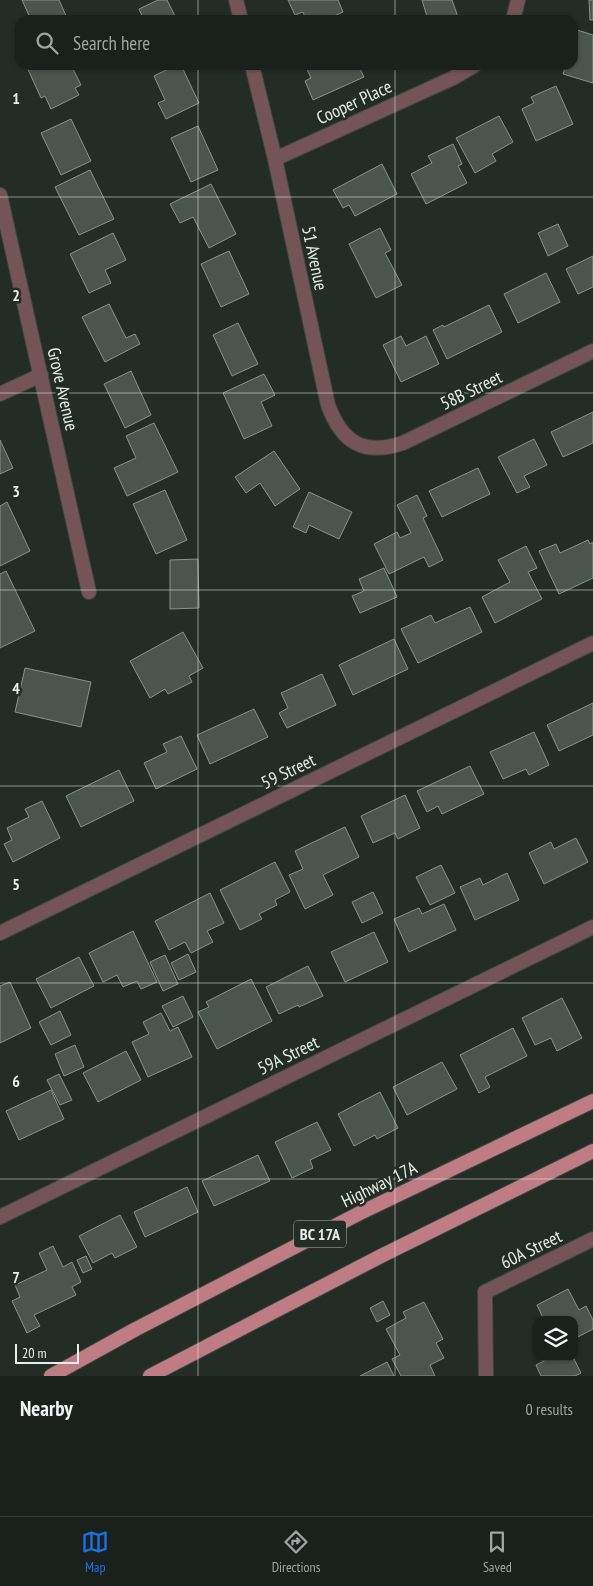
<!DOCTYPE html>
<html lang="en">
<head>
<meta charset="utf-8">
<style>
	body { margin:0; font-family:"PT Sans Narrow",sans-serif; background:#272e29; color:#f1f3f6 }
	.controls { position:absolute; right:15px; bottom:15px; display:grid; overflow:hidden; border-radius:10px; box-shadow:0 1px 4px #0004 }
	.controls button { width:45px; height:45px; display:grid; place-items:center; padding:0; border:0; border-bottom:1px solid #383e3b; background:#1a211c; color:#f1f3f6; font:25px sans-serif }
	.scale { position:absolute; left:15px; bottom:12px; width:64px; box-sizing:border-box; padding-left:5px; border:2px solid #e7ede8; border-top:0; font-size:14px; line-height:18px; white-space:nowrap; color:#e7ede8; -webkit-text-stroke:4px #232c25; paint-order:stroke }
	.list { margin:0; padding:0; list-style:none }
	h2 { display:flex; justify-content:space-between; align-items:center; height:65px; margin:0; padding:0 20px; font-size:21px }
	h2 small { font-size:16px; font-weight:400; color:#9fa3a3 }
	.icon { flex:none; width:28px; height:28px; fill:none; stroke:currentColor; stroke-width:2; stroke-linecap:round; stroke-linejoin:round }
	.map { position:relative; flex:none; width:593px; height:1376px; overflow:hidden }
	.search { position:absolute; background:#1a211c; box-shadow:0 1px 4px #0004; left:15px; right:15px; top:15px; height:55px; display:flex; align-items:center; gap:12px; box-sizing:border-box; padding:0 18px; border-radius:15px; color:#9fa3a3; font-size:19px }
	.sheet { height:140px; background:#1a211c }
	nav { display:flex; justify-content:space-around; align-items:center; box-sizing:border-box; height:70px; border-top:1px solid #383e3b; background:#1a211c; font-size:14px; color:#9fa3a3 }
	nav a { display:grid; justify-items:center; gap:2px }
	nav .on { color:#1a73e8 }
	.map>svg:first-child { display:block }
</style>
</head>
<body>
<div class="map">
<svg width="593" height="1376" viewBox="0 0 593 1376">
	<rect width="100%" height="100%" fill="#232c25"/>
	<path fill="#4a554d" stroke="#88938a" d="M 22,0 L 59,0 L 68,20 L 31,20 Z
		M 158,0 L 167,0 L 177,20 L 144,20 L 139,9 Z
		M 288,0 L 338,0 L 343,12 L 325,20 L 306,20 L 303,12 L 295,15 Z
		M 422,0 L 452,0 L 459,20 L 428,20 Z
		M 589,0 L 593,0 L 593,20 L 590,20 Z
		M 577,30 L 593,35 L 593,83 L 563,74 L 566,65 L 573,65 L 573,42 Z
		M 26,65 L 64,65 L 66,69 L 72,67 L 81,85 L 75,88 L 79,95 L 51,109 L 45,96 L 41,98 Z
		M 176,65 L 181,65 L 199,103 L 166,119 L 158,103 L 165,100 L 154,76 Z
		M 305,65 L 358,65 L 364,77 L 313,100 L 305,81 L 311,78 Z
		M 556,86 L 573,124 L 536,141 L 522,109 L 534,103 L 531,97 Z
		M 499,116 L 513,142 L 492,154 L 496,161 L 475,173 L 456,138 Z
		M 71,119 L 91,161 L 61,175 L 41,133 Z
		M 198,126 L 218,170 L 191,182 L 171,138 Z
		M 453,144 L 462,164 L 458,166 L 467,183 L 426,204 L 411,174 L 432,163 L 428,156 Z
		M 382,164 L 397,194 L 355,216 L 349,205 L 343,208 L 333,190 Z
		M 90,170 L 114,219 L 79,235 L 55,187 Z
		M 211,184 L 236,234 L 209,248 L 193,217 L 180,223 L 170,204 Z
		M 558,224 L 568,246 L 548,256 L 538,233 Z
		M 380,228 L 391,250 L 385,253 L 402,285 L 376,298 L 349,244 Z
		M 113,233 L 126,260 L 105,270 L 111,283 L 89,293 L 70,254 Z
		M 229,251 L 249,294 L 221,307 L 201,264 Z
		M 593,256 L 593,287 L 578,294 L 566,269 Z
		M 546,273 L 560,302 L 518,323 L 504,294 Z
		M 109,304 L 126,338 L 135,334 L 140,344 L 105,362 L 82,317 Z
		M 489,305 L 502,332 L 447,359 L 433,330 L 443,325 L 444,327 Z
		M 238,323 L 258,364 L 232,376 L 213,335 Z
		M 401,336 L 406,346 L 426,336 L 439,364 L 401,382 L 383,345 Z
		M 131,371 L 151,415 L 125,428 L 104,384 Z
		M 264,374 L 275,395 L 261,402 L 272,426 L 244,439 L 223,393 Z
		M 593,412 L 593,443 L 563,457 L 551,432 Z
		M 154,423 L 178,472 L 127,496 L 114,468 L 136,458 L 126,436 Z
		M 534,439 L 547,465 L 524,476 L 530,487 L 517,493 L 498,457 Z
		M 0,440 L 13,468 L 0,474 Z
		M 274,451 L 300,489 L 275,506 L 260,483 L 246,493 L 235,477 Z
		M 478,468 L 490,494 L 442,517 L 429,491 Z
		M 165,490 L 187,540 L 156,554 L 133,504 Z
		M 309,492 L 352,512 L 339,539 L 309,525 L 306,533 L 293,527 Z
		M 417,495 L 427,516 L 423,518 L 443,560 L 429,567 L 424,557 L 389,574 L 374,544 L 397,532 L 400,538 L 411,533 L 397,505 Z
		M 7,502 L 30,551 L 0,566 L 0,506 Z
		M 588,540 L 590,544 L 593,542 L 593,578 L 559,594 L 539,551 L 556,544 L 560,553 Z
		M 526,546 L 537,568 L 528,572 L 542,599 L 495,623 L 482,597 L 510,582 L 498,560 Z
		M 198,559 L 199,608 L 170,609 L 170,560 Z
		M 384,568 L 397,597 L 360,613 L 352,596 L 364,591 L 359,579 Z
		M 6,571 L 35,631 L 0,648 L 0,574 Z
		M 470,607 L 482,632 L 418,663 L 401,629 L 431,615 L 435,623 Z
		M 183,632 L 203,668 L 189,676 L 192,682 L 168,694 L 165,689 L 150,698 L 130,661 Z
		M 394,639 L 408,669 L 353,695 L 339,665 Z
		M 25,668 L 91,682 L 81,727 L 15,712 Z
		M 322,674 L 336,705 L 287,728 L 279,713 L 288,708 L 281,693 Z
		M 593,703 L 593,735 L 559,751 L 547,725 Z
		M 254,709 L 268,737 L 210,764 L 197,735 Z
		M 534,732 L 549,765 L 529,775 L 526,769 L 503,779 L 490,752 Z
		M 181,736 L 197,769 L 156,789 L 144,763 L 167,752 L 163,744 Z
		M 470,766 L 484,794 L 442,814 L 438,806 L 427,812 L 417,791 Z
		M 119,770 L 134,801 L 81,827 L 66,796 Z
		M 405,795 L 420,828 L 398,839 L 395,833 L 373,843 L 361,816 Z
		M 42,801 L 60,838 L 13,862 L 4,844 L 12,840 L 7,828 L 29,817 L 25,809 Z
		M 345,827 L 359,857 L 323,875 L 333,895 L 305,909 L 289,875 L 303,869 L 295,851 Z
		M 576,838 L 588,862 L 544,884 L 529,853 L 551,842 L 554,849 Z
		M 275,862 L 290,892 L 275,900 L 277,905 L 259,914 L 262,919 L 240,930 L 220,890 Z
		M 441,865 L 455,893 L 430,905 L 416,877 Z
		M 507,873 L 519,900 L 475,920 L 460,887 L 480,878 L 483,885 Z
		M 373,892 L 383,913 L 362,923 L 352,902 Z
		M 210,893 L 224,923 L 207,931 L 213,942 L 191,953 L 185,942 L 169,950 L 155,921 Z
		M 444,904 L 456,930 L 409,952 L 394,919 L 419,908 L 422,914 Z
		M 133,931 L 157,982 L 141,989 L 137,981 L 123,987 L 117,975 L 103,982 L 89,953 Z
		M 374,932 L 388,962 L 345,982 L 331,952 Z
		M 188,954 L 196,972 L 179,980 L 171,963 Z
		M 165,955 L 178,984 L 163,991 L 150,962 Z
		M 79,957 L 94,986 L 51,1008 L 36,979 Z
		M 308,966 L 323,996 L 299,1007 L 298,1005 L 279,1014 L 266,987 Z
		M 251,979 L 272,1021 L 217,1049 L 198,1012 L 209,1007 L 206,1002 Z
		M 10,982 L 31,1028 L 0,1043 L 0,986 Z
		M 183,996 L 193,1017 L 173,1027 L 162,1006 Z
		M 562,998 L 582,1038 L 557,1051 L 551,1038 L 535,1045 L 522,1018 Z
		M 60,1011 L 71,1035 L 51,1045 L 39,1022 Z
		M 161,1013 L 170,1031 L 178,1027 L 192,1057 L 148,1077 L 132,1042 L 149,1034 L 143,1022 Z
		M 513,1028 L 527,1056 L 485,1077 L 490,1087 L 479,1093 L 460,1055 Z
		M 75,1045 L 84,1067 L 64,1076 L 55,1054 Z
		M 126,1051 L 141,1080 L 98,1102 L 83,1073 Z
		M 442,1062 L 457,1089 L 407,1115 L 393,1087 Z
		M 59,1074 L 72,1100 L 60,1105 L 47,1080 Z
		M 51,1090 L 64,1119 L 19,1140 L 6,1111 Z
		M 380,1092 L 398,1128 L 377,1139 L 375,1135 L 354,1146 L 338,1114 Z
		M 317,1122 L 331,1150 L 310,1160 L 313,1168 L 292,1178 L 275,1142 Z
		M 258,1155 L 270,1181 L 214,1206 L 202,1181 Z
		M 187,1187 L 198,1212 L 145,1237 L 134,1212 Z
		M 120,1215 L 137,1247 L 115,1258 L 112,1253 L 93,1263 L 79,1236 Z
		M 53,1246 L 63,1267 L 72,1262 L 81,1282 L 72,1287 L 76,1295 L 34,1315 L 40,1326 L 27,1333 L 12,1301 L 20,1297 L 15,1285 L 47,1270 L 39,1253 Z
		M 86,1256 L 92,1269 L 83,1273 L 77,1260 Z
		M 568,1289 L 579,1310 L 586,1306 L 593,1320 L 593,1329 L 574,1339 L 574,1320 L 544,1320 L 537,1305 Z
		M 383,1301 L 390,1315 L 377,1322 L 370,1308 Z
		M 424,1302 L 443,1339 L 436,1343 L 444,1358 L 430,1365 L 435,1376 L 401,1376 L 392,1359 L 400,1355 L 386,1329 L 406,1318 L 403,1312 Z
		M 552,1357 L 573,1357 L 581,1373 L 575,1376 L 541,1376 L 536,1365 Z
		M 387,1362 L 394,1376 L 360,1376 Z"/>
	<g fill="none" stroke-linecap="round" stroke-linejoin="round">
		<defs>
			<path id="minor" d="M 236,0 L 241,20
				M 513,20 L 518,0
				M 252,65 L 275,159 L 328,405 C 342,443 364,456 403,443 L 593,351
				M 275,159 L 453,78 L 475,65
				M 0,195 L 89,592
				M 0,394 L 41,375
				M 0,933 L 593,643
				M 0,1217 L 593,927
				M 486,1376 L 485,1292 L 593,1239"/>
			<path id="primary" d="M 51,1376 L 136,1329 L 360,1213 L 593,1101
				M 150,1376 L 381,1256 L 593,1151"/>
		</defs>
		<use href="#minor" stroke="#3e4740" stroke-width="16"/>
		<use href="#primary" stroke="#3e4740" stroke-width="16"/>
		<use href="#minor" stroke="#745457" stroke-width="14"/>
		<use href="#primary" stroke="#bf7c85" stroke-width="14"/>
	</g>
	<path fill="none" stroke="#e7ede8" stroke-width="1" stroke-opacity="0.55" d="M 198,0 L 198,20M 395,0 L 395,20M 198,65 L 198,1376M 395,65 L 395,1376M 0,197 L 593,197M 0,393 L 593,393M 0,590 L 593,590M 0,786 L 593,786M 0,983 L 593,983M 0,1179 L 593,1179"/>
	<g text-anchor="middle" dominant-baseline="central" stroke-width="5" stroke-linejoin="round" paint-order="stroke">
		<rect fill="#232c25" stroke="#acb3ae" stroke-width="1" x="294" y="1220.5" width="52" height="27" rx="4"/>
		<g font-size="16" font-weight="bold" fill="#e7ede8">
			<text x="320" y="1234">BC 17A</text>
		</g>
		<g font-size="18" fill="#e7ede8" stroke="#232c25">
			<text transform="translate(354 102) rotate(-25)">Cooper Place</text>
			<text transform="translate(315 258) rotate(78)">51 Avenue</text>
			<text transform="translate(63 389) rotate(77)">Grove Avenue</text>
			<text transform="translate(471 390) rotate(-26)">58B Street</text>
			<text transform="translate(288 771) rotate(-26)">59 Street</text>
			<text transform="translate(288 1055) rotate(-26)">59A Street</text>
			<text transform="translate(379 1184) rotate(-26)">Highway 17A</text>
			<text transform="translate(531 1249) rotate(-26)">60A Street</text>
		</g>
	</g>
	<g font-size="16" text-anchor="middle" font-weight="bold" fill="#e7ede8" stroke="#232c25" stroke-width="5" stroke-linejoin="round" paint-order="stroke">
		<text x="16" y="104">1</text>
		<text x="16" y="301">2</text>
		<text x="16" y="497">3</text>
		<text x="16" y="694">4</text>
		<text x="16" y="890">5</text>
		<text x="16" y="1087">6</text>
		<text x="16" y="1283">7</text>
	</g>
</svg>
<div class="controls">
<button><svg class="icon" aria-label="layers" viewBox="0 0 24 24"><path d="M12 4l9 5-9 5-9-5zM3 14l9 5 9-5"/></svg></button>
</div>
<div class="scale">20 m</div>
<div class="search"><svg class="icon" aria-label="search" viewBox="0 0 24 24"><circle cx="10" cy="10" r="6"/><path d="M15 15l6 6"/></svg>Search here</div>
</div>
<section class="sheet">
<h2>Nearby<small>0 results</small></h2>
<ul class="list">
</ul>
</section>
<nav>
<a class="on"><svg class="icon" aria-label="map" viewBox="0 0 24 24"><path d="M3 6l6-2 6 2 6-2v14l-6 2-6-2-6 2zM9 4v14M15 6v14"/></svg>Map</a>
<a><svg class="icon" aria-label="directions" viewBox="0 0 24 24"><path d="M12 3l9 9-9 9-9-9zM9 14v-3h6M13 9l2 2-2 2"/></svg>Directions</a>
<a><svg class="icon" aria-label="saved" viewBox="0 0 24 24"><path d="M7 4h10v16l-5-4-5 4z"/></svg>Saved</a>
</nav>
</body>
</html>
